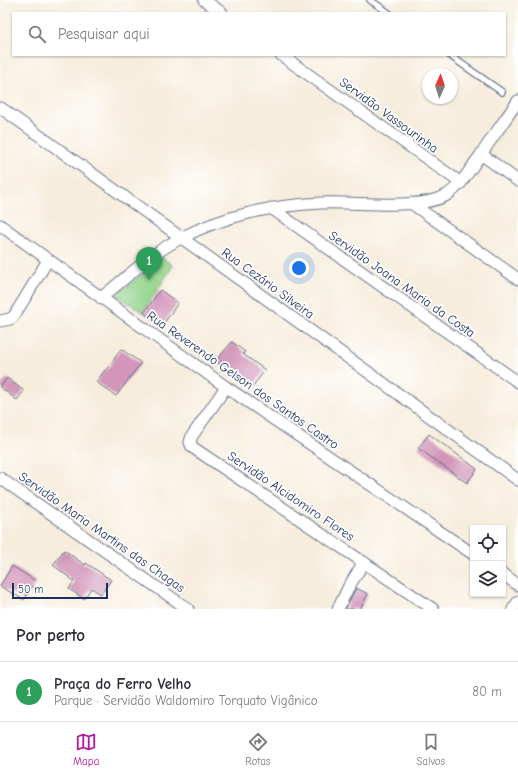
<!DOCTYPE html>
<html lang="pt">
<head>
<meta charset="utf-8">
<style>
	body { margin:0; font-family:"Comic Neue",sans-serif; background:#f7f7f7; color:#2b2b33 }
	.controls { position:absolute; right:12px; bottom:12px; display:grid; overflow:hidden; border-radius:0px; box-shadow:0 1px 3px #0004 }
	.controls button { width:36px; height:36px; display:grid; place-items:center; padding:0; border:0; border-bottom:1px solid #e1e1e2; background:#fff; color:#2b2b33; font:20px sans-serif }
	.compass { position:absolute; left:422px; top:68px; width:36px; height:36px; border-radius:50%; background:#fff; box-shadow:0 1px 3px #0004; rotate:3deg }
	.scale { position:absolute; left:12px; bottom:10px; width:96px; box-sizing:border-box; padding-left:4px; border:2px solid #1b2f5e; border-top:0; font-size:11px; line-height:14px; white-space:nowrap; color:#1b2f5e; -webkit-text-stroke:3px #fff; paint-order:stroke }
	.you { position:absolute; left:299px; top:268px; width:14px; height:14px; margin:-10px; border:3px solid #fff; border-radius:50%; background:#1a73e8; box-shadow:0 0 0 6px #1a73e833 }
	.badge { display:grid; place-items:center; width:26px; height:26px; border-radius:50%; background:#b5179e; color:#fff; font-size:13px; font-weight:700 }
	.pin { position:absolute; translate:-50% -33px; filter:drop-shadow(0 1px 2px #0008) }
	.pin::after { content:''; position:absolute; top:21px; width:14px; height:12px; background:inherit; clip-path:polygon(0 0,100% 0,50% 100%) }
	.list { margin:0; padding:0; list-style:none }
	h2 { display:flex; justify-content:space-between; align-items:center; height:52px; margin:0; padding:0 16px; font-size:17px }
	h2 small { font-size:13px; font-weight:400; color:#7c7c81 }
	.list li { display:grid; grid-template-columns:26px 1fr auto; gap:12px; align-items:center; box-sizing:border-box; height:60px; padding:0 16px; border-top:1px solid #e1e1e2 }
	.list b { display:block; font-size:15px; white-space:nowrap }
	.list p { margin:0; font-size:13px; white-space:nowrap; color:#7c7c81 }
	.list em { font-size:13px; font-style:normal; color:#7c7c81 }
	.icon { flex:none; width:22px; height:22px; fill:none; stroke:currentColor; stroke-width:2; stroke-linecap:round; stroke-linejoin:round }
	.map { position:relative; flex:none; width:518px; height:609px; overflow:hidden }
	.search { position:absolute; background:#fff; box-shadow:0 1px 3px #0004; left:12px; right:12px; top:12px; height:44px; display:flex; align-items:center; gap:10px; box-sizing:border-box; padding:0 14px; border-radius:0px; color:#7c7c81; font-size:15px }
	.sheet { height:112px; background:#fff }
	nav { display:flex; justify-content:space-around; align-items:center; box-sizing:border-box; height:56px; border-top:1px solid #e1e1e2; background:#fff; font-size:11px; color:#7c7c81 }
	nav a { display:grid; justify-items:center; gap:2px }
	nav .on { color:#b5179e }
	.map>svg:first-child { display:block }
</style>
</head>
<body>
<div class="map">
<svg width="518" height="609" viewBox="0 0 518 609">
	<rect width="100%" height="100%" fill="#fff"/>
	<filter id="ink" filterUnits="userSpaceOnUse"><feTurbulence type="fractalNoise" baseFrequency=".025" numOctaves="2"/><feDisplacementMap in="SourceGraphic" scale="8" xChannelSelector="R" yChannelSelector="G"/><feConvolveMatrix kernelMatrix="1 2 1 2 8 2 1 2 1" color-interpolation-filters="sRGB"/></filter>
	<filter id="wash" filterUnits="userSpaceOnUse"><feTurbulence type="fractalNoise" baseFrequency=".012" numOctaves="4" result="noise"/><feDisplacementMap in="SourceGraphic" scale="16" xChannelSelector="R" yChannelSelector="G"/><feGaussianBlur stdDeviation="0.9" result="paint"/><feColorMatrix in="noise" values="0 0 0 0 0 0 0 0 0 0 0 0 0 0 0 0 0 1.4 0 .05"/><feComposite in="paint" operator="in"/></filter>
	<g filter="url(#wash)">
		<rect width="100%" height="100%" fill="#f6eddc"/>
		<path fill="#92d48b" stroke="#568274" d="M 163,258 L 173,266 L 143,312 L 116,295 Z"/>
		<g id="blocks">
			<path fill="#d395b9" d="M 160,290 L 178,303 L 162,326 L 144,313 Z
				M 232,342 L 245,352 L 243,354 L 265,370 L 252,387 L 230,371 L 229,372 L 216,361 Z
				M 121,349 L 141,363 L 116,396 L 96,382 L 105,370 L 106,371 Z
				M 7,378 L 24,391 L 17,400 L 0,387 Z
				M 429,434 L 477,469 L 467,483 L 418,448 Z
				M 64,550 L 85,565 L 86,563 L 111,580 L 101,594 L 91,588 L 84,599 L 69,589 L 74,581 L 53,565 Z
				M 12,566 L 36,581 L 24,600 L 0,586 Z
				M 356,588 L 368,594 L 360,609 L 347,609 L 346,608 Z"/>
		</g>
	</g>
	<g filter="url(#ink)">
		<use href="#blocks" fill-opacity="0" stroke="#68728a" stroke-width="1"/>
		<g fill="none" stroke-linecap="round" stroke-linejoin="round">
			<defs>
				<path id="lane" d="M 370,0 L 389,13
					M 449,55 L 502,92"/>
				<path id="street" d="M 204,0 L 222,13
					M 281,55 L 461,183
					M 1,108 L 518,480
					M 481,154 L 518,181
					M 411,203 L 518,279
					M 271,208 L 518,382
					M 0,225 L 226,387 L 473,554
					M 101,298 C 127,277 152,253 181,238 C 222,216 275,205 321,203 C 355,201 418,211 447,195 C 461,186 470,169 480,156 C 492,138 505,120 518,101
					M 0,321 L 10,319 L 14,316 L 48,260
					M 226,387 L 192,436 L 190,442 L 192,447 L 433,609
					M 0,478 L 188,609
					M 503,574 L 518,585
					M 338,609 L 348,588 L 364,562
					M 513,609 L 518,602"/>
			</defs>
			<use href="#lane" stroke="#68728a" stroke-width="8"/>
			<use href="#street" stroke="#68728a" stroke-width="13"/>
			<use href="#lane" stroke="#fff" stroke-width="5.5"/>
			<use href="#street" stroke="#fff" stroke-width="11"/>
		</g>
	</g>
	<g text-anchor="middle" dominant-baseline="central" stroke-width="3.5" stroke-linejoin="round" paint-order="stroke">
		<g font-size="13" fill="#1b2f5e" stroke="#fff">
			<text transform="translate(389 115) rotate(36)">Servidão Vassourinha</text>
			<text transform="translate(268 283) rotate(36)">Rua Cezário Silveira</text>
			<text transform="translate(402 284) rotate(35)">Servidão Joana Maria da Costa</text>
			<text transform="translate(243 380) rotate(35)">Rua Reverendo Gelson dos Santos Castro</text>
			<text transform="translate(291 496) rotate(34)">Servidão Alcidomiro Flores</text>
			<text transform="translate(102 532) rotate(35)">Servidão Maria Martins das Chagas</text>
		</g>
	</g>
</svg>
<div class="controls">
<button><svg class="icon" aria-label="locate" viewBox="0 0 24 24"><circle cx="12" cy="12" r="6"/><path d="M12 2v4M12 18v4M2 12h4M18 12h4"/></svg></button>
<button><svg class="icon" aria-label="layers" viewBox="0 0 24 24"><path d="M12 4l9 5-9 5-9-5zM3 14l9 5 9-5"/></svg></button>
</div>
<svg class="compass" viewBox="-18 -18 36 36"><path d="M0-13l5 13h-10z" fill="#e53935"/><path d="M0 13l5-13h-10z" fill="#7c7c81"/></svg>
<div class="scale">50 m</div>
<div class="you"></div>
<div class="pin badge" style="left:149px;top:280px;background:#2e9e5b">1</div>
<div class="search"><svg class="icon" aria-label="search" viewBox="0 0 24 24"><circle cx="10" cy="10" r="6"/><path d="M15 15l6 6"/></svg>Pesquisar aqui</div>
</div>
<section class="sheet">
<h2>Por perto<small></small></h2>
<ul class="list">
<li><span class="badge" style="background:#2e9e5b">1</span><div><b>Praça do Ferro Velho</b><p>Parque · Servidão Waldomiro Torquato Vigânico</p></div><em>80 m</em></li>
</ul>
</section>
<nav>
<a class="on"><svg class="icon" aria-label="map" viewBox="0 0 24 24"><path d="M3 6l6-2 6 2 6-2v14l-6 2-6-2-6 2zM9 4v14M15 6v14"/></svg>Mapa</a>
<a><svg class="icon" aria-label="directions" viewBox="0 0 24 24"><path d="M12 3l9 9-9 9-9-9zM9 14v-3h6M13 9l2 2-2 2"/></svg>Rotas</a>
<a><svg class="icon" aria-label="saved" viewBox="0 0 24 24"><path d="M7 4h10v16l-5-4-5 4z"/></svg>Salvos</a>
</nav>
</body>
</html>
